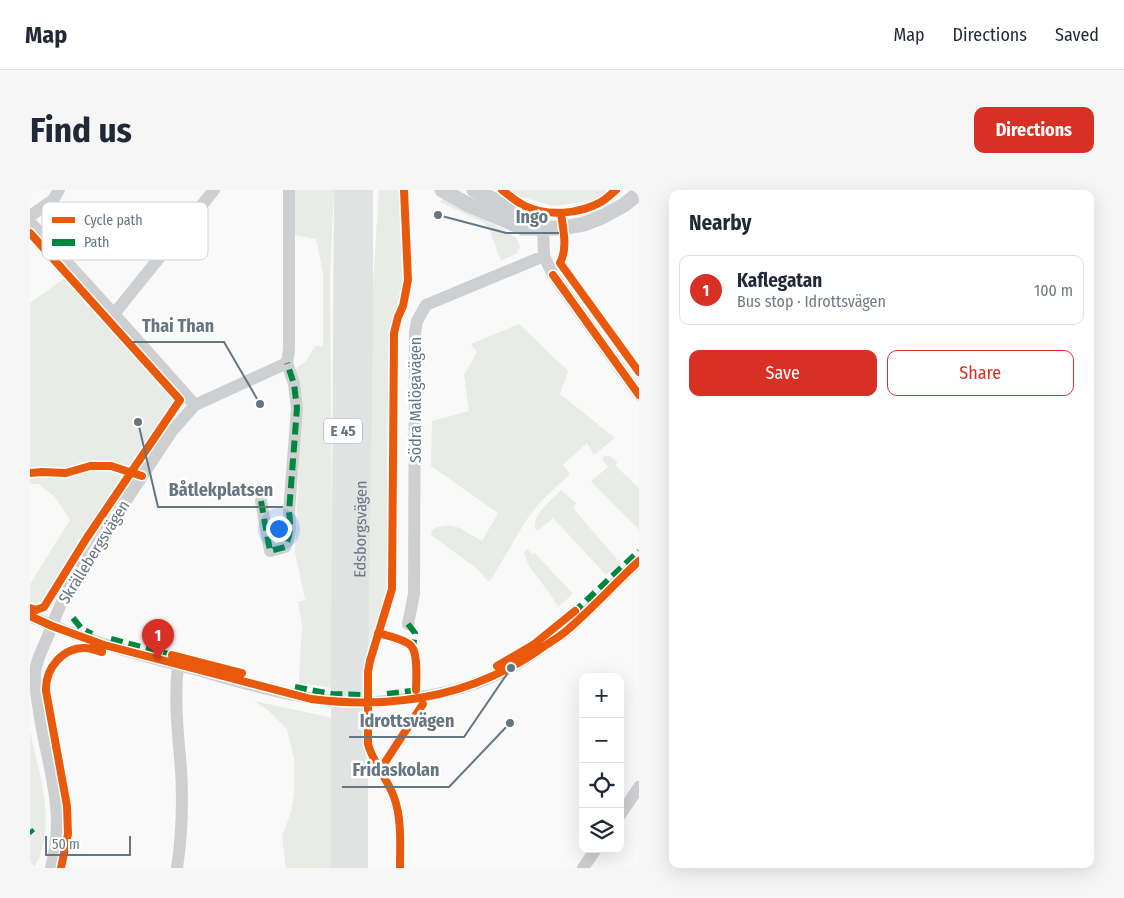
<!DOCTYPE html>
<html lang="en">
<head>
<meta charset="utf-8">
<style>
	body { margin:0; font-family:"Fira Sans Condensed",sans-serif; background:#f6f6f7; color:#1f2937 }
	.controls { position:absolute; right:15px; bottom:15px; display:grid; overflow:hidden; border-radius:10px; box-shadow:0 5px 20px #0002 }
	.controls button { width:45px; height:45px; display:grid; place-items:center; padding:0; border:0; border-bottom:1px solid #e0e1e3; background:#fff; color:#1f2937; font:25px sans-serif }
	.scale { position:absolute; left:15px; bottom:12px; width:86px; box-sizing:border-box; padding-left:5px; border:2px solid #657683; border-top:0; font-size:14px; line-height:18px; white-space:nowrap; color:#657683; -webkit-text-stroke:4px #fff; paint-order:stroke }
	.you { position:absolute; left:248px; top:338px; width:18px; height:18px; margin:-12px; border:4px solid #fff; border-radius:50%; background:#1a73e8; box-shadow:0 0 0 8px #1a73e833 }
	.badge { display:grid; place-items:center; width:32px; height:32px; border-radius:50%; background:#d93025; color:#fff; font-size:16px; font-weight:700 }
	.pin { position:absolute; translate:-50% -41px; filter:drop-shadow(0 1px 2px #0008) }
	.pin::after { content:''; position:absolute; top:26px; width:18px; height:15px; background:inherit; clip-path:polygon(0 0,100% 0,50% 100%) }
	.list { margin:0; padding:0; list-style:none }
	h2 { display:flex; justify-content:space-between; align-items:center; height:65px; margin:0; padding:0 20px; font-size:21px }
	h2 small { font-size:16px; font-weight:400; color:#747a83 }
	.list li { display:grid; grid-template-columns:32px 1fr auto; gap:15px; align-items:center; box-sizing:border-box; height:70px; margin:0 10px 10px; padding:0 10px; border:1px solid #e0e1e3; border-radius:10px }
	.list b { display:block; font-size:19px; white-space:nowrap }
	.list p { margin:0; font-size:16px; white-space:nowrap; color:#747a83 }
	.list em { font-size:16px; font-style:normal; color:#747a83 }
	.actions { display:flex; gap:10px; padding:15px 20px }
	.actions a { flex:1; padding:11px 0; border:1px solid #d93025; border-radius:10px; text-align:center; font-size:18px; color:#d93025 }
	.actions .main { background:#d93025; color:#fff }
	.icon { flex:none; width:28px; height:28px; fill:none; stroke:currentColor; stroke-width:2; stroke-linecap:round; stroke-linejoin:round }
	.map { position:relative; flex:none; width:609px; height:678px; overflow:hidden; border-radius:10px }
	header { display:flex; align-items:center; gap:30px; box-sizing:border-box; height:70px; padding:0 25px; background:#fff; border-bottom:1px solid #e0e1e3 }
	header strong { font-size:24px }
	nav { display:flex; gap:28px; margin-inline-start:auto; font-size:18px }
	.intro { display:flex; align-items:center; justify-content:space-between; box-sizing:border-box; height:120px; padding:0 30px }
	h1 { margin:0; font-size:35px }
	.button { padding:12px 22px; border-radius:10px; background:#d93025; color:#fff; font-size:18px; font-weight:700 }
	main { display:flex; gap:30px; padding:0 30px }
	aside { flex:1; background:#fff; border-radius:10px; box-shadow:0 5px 20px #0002 }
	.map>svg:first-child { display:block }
</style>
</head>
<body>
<header>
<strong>Map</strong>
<nav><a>Map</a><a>Directions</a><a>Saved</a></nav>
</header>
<div class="intro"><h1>Find us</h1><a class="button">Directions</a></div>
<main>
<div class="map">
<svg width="609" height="678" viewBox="0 0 609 678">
	<rect width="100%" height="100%" fill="#f9f9f9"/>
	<path fill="#e8ebe6" d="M 265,0 L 304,0 L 300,83 L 303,498 L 269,493 L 272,435 L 268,412 L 275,410 L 265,362 L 271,231 L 264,180 L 276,171 L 285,156 L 293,156 L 293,82 L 286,49 L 264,45 Z
		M 349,0 L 373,0 L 374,87 L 361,142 L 357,266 L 358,396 L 337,460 L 343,96 Z
		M 480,0 L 579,0 L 568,10 L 523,16 L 485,5 Z
		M 413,7 L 474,40 L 486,48 L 490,56 L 486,64 L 471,71 L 459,39 L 454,33 L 410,12 Z
		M 36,87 L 149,209 L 9,417 L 0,413 L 0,394 L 40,330 L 25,307 L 8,294 L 0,294 L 0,113 Z
		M 489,134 L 538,181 L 530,204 L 585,248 L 564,265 L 557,253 L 533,275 L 540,284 L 509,313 L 495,332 L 461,390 L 458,391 L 446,378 L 401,345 L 402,340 C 423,328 433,341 452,351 L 468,323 L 401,276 L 402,231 L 439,221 L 434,185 L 447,162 L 441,154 Z
		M 574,266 L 580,266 L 587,272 L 586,276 L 609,298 L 609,340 L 561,291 L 578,277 L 572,270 Z
		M 531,300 L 546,313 L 543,318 L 591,374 L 576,385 L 523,328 L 509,340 L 505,339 C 502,324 522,310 531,300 Z
		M 497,359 L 502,364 L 505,363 L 543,404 L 528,417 L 520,404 L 499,376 L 494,363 Z
		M 224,511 L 303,528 L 305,678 L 256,678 L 252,646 L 261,622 L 264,604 L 264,569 L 257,539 L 239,521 Z
		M 0,541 C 9,584 28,636 4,678 L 0,678 Z"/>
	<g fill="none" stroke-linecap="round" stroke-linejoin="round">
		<path stroke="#cecfd0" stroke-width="12" d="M 0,26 L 23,10 L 29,0
			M 0,32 L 84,124
			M 513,38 L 514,66 L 523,85 L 609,205
			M 165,215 L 84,124 L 184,0
			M 231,311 L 240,361 L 255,357 C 261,345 261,336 259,322 L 267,218 L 264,194 L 257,173
			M 0,426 C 54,451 110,465 167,480 C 211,492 256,506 301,511
			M 378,434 L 384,404 L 385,143 L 387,131 L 396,115 L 514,66
			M 347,512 C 415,506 460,496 516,455 C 522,450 529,447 535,442 C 561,419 584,394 609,371
			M 590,625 L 609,597
			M 21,678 C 36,622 19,582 10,528 C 8,514 5,500 5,486 C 5,472 13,458 18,446 C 25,428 31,411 41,394 L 142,241 L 165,215 L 257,173 L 259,159 L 259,0
			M 147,678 C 152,645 153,612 151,579 C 148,544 144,510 148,475
			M 553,678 L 566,659"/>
		<path stroke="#cecfd0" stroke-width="15" d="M 412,0 L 437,14 L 493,38 L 533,38 L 554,34 L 572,27 L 594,15 L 609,3
			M 444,0 L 497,26 L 513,38"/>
		<g stroke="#e1e2e2" stroke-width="20">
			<path d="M 311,678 L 311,482 L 314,0"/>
			<path id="s1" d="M 328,678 L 328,481 L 333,131 L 333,0"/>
		</g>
		<path stroke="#00873e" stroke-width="6" stroke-dasharray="12 6" stroke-linecap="butt" d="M 231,311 L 240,361 L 255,357 C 261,345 261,336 259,322 L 267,218 L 264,194 L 257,173
			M 543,423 L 609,361
			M 43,428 L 52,439 L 62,444
			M 378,434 L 385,443 L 383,457
			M 81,449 L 146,466
			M 265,497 L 302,504 L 332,505
			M 357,504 L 389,500
			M 0,640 L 3,643"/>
		<defs>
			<path id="cycleway" d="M 472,0 C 479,5 486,12 495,16 C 518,27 549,24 571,12 C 576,9 581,4 586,0
				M 531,23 C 533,39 538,58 530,73 L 609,182
				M 0,43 L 150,210 L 56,349 L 14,417 L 6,420 L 0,418
				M 523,85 L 609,205
				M 0,283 L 12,282 L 36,283 L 60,276 L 81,276 L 112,286
				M 0,426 L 22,436 L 74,455 L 281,509 C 366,520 446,506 516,455 C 522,451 529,447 535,442 C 561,420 584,394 609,371
				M 348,443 C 359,446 370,448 379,454 C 389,460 386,489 386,500
				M 142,465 L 212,483
				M 467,476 L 503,455 L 545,421
				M 350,580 L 393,514
				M 31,678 L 38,644 L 37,616 L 16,501 C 15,478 33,457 56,458 C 61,458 67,461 72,462
				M 370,678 C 370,655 372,629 364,607 C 357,588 343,573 338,554 L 338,482 L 340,471 L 362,399 L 364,143 L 368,127 L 373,116 L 378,90 L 374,0"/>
		</defs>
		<use href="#cycleway" stroke="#fff" stroke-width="11"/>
		<use href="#cycleway" stroke="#e8590c" stroke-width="8"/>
	</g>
	<g text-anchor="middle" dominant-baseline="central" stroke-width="5" stroke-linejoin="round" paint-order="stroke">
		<rect fill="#fff" stroke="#939fa8" stroke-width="1" x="294" y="228.5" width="38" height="25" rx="4"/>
		<g font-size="15" font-weight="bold" fill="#657683">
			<text x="313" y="241">E 45</text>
		</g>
		<g font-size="16" fill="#657683" stroke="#fff">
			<text transform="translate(385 210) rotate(-90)">Södra Malögavägen</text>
			<text stroke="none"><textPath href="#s1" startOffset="339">Edsborgsvägen</textPath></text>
			<text transform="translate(64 362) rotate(-58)">Skrällebergsvägen</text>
		</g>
	</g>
	<rect x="12" y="12" width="166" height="58" rx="8" fill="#fff" stroke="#d1d6da" stroke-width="1"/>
	<rect x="22" y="27" width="23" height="6" fill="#e8590c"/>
	<rect x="22" y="49" width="23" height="7" fill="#00873e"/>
	<g font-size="14" fill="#657683">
		<text x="54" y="35">Cycle path</text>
		<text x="54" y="57">Path</text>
	</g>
	<path fill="none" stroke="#657683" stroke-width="2" d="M408 25L476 43H529M230 214L194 152H102M108 232L128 317H253M481 478L434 547H319M480 533L419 597H312"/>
	<g fill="#657683" stroke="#fff" stroke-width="2">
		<circle cx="408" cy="25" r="5"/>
		<circle cx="230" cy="214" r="5"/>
		<circle cx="108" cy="232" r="5"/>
		<circle cx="481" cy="478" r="5"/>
		<circle cx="480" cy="533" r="5"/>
	</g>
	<g font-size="18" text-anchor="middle" font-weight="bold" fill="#657683" stroke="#fff" stroke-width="5" stroke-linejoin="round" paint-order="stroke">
		<text x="502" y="33">Ingo</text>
		<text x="148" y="142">Thai Than</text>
		<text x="191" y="306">Båtlekplatsen</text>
		<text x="377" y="537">Idrottsvägen</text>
		<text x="366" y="586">Fridaskolan</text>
	</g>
</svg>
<div class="controls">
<button>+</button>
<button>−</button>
<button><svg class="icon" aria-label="locate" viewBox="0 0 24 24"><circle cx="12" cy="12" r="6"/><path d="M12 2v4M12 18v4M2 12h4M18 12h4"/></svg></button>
<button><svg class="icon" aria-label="layers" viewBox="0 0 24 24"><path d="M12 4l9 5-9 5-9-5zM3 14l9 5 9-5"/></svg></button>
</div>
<div class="scale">50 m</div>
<div class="you"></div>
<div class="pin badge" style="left:128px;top:470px">1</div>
</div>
<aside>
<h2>Nearby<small></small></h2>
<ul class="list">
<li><span class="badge">1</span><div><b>Kaflegatan</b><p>Bus stop · Idrottsvägen</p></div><em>100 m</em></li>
</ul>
<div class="actions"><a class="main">Save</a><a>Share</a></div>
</aside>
</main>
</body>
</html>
